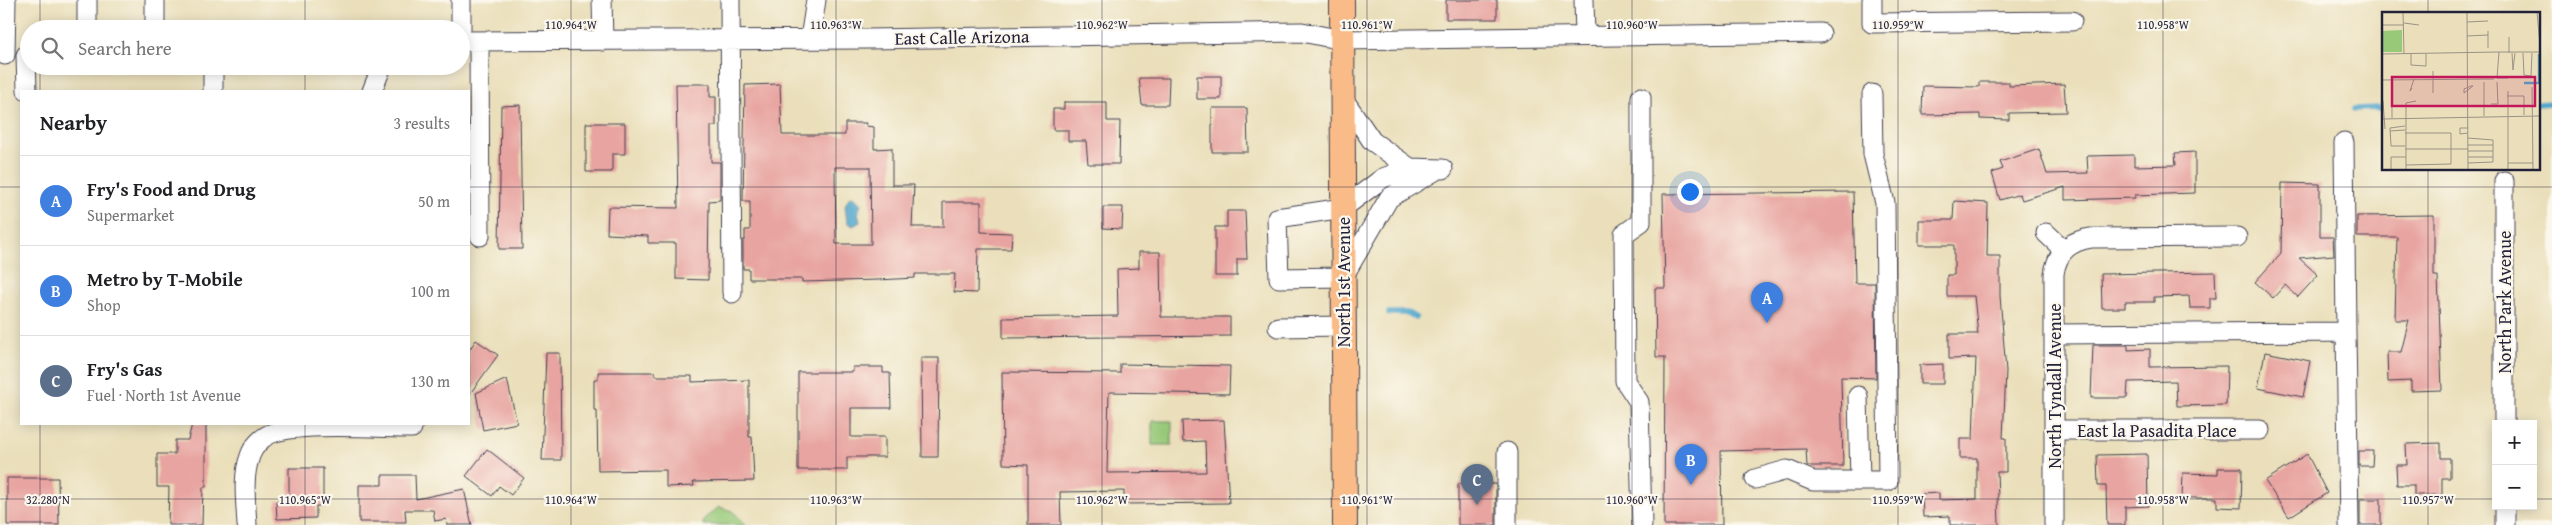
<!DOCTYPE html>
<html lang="en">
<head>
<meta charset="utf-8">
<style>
	body { margin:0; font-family:"Gentium Book Plus",serif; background:#f2f2f2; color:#202124 }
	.controls { position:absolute; right:15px; bottom:15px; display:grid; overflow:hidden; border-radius:0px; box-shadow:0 2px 12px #0003 }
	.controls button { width:45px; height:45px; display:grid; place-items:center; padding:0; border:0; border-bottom:1px solid #e0e0e0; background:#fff; color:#202124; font:25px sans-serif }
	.you { position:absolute; left:1689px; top:191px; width:18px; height:18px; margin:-12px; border:4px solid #fff; border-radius:50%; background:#1a73e8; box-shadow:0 0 0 8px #1a73e833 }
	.badge { display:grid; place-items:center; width:32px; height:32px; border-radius:50%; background:#db2777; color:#fff; font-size:16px; font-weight:700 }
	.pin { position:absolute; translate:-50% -41px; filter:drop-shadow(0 1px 2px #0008) }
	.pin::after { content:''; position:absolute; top:26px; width:18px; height:15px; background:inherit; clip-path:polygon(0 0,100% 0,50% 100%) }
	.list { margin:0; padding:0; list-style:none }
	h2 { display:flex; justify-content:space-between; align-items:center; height:65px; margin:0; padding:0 20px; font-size:21px }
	h2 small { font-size:16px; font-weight:400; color:#757577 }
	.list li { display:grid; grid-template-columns:32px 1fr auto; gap:15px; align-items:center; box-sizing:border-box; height:90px; padding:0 20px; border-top:1px solid #e0e0e0 }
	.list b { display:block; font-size:19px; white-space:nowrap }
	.list p { margin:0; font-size:16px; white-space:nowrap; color:#757577 }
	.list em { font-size:16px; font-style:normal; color:#757577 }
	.icon { flex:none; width:28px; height:28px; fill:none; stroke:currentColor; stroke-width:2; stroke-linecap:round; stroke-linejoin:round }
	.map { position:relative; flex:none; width:2552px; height:525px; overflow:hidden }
	.search { position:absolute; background:#fff; box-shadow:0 2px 12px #0003; left:20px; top:20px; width:450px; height:55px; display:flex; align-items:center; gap:12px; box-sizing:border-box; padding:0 18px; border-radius:28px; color:#757577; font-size:19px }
	.panel { position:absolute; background:#fff; box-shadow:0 2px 12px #0003; left:20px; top:90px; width:450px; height:335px; border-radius:0px }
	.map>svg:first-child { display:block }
</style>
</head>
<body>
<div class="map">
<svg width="2552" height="525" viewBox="0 0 2552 525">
	<rect width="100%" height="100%" fill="#fbf7ec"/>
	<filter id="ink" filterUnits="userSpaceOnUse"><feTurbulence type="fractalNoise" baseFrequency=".02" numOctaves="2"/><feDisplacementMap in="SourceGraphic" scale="10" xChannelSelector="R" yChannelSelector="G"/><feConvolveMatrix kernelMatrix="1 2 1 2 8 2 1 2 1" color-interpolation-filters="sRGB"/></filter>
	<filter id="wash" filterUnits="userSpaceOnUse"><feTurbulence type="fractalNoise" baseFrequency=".0096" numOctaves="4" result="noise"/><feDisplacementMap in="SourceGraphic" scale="20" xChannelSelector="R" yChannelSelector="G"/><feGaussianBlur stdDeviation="1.12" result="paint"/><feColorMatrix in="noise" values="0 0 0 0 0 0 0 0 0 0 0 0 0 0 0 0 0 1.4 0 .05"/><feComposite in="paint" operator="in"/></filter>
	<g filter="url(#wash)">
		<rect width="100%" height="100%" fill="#eadfba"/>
		<path fill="#98c979" stroke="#5d765a" d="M 1152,421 L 1172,421 L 1172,445 L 1152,445 Z
			M 719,507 L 732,511 L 747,525 L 703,525 L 704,519 Z"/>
		<path fill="#50a6cc" stroke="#396484" d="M 853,196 L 861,204 L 858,212 L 860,222 L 853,226 L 847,222 L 845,205 L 849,198 Z"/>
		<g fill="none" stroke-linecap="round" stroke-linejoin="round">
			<path stroke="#50a6cc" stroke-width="5.5" d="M 2538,104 L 2552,103
				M 2354,109 L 2383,108
				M 1389,313 L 1408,313 L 1416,318"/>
		</g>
		<g id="blocks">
			<path fill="#e8a4a0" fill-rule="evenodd" d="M 1446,0 L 1497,0 L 1497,19 L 1446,19 Z
				M 1197,76 L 1221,76 L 1221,99 L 1197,99 Z
				M 1139,78 L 1169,78 L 1168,105 L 1142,105 Z
				M 1979,82 L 2009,82 L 2009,86 L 2064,84 L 2066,112 L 2009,113 L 2009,120 L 1980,119 L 1980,114 L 1922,115 L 1923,86 L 1979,87 Z
				M 676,84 L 710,84 L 710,97 L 716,97 L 716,126 L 711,126 L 711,162 L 720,162 L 720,200 L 709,201 L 708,280 L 676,279 L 676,243 L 648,243 L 648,236 L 607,234 L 608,207 L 678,208 Z
				M 780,84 L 782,135 L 845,135 L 845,123 L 866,123 L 866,126 L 874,127 L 874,149 L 892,148 L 892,185 L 914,185 L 912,227 L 943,227 L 943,202 L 981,202 L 981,232 L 1012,233 L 1011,249 L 978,249 L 977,293 L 954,292 L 955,274 L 915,274 L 915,278 L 878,280 L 802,282 L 802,279 L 749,279 L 749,269 L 743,269 L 743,240 L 745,240 L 745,230 L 750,230 L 750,201 L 743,201 L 745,85 ZM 835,167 L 870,167 L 871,244 L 836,244 Z
				M 1064,102 L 1107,102 L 1107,121 L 1120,121 L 1119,164 L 1088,164 L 1086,141 L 1068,141 L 1068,130 L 1053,130 L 1053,109 L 1064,109 Z
				M 520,105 L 522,249 L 499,249 L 501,106 Z
				M 1212,108 L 1247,108 L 1248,152 L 1212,152 Z
				M 586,123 L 625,123 L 625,154 L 612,154 L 612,172 L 586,172 Z
				M 2039,149 L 2047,174 L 2088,173 L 2087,156 L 2134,155 L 2134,166 L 2176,165 L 2175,153 L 2195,152 L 2195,193 L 2135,195 L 2135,198 L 2065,200 L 2065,187 L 2022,200 L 2020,194 L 2000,200 L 1992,173 L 2003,169 L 2000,162 Z
				M 2282,183 L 2320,184 L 2320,237 L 2333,237 L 2334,255 L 2299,258 L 2318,275 L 2298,297 L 2285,285 L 2273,298 L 2255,282 L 2281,253 Z
				M 1853,192 L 1855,283 L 1875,283 L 1876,378 L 1841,377 L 1843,466 L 1807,466 L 1806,449 L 1721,451 L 1722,525 L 1664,525 L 1665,357 L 1656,357 L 1655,288 L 1665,288 L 1663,194 Z
				M 1954,201 L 1988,203 L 1987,256 L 2000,256 L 2000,296 L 2006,371 L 2003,438 L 2006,438 L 2006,472 L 1997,472 L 1999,525 L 1950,525 L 1950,516 L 1923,517 L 1922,494 L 1939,493 L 1939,500 L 1977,499 L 1977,458 L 1960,458 L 1960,439 L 1973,439 L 1976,358 L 1949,359 L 1949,334 L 1978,334 L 1974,296 L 1947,296 L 1947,275 L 1954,275 L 1954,245 L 1919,245 L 1919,220 L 1953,220 Z
				M 1103,207 L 1123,207 L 1122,229 L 1103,228 Z
				M 1227,211 L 1245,211 L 1247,259 L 1237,259 L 1237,276 L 1215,276 L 1215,227 L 1227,227 Z
				M 2434,215 L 2434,276 L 2438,276 L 2442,390 L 2411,391 L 2411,381 L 2388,382 L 2387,352 L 2401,352 L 2409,320 L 2395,320 L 2397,237 L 2357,237 L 2357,216 Z
				M 1139,252 L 1160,252 L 1161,317 L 1230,317 L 1230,336 L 1003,338 L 1003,318 L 1118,316 L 1117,269 L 1139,268 Z
				M 2215,272 L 2216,298 L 2210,298 L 2210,308 L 2190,308 L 2189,296 L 2154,297 L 2154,302 L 2125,302 L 2125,308 L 2102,308 L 2101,274 Z
				M 476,340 L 498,355 L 469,395 L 469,350 Z
				M 2093,345 L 2128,345 L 2128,350 L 2150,349 L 2150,367 L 2227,366 L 2226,405 L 2177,406 L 2176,381 L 2128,382 L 2127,398 L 2091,398 Z
				M 2265,352 L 2310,361 L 2303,397 L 2258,388 Z
				M 546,353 L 560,353 L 561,460 L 542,460 Z
				M 921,358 L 939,358 L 938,457 L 922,457 Z
				M 1120,364 L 1230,366 L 1229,394 L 1109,392 L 1107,473 L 1206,472 L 1205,441 L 1183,442 L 1182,421 L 1224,420 L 1229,503 L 1124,504 L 1124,491 L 1060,492 L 1061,525 L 1028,525 L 1028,465 L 1003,464 L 1002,372 L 1120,373 Z
				M 1943,364 L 1943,384 L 1920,384 L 1920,365 Z
				M 853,367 L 883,367 L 883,373 L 890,373 L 891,408 L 851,408 L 851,437 L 885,437 L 885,457 L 847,457 L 847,470 L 798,470 L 798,372 L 853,372 Z
				M 598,372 L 655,372 L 655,376 L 692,376 L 692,382 L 749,380 L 749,437 L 752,437 L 754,481 L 693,482 L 694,486 L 666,487 L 666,470 L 598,471 L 597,410 L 594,410 L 594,379 L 598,379 Z
				M 507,379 L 517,423 L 483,430 L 476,393 Z
				M 192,424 L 206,424 L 206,487 L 203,487 L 202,525 L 168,525 L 169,487 L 157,487 L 157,454 L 175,454 L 175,440 L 188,440 Z
				M 2441,443 L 2441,458 L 2450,458 L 2450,478 L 2442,478 L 2442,495 L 2414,495 L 2414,485 L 2397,485 L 2396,465 L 2407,465 L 2406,444 Z
				M 487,449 L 524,478 L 511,495 L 499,486 L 492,496 L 466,476 Z
				M 2359,451 L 2373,451 L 2372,466 L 2359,466 Z
				M 2147,454 L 2148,506 L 2125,507 L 2125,525 L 2107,525 L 2106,486 L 2098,486 L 2097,455 Z
				M 2307,454 L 2327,493 L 2289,517 L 2265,481 Z
				M 289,468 L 323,468 L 323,506 L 316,506 L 316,518 L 277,519 L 276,501 L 289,501 Z
				M 2218,468 L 2242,468 L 2241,508 L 2217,507 L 2217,498 L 2182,498 L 2183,473 L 2218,474 Z
				M 382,475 L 415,475 L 416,499 L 464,489 L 472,525 L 447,525 L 446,519 L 435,521 L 433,510 L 405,510 L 406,522 L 359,522 L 359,485 L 382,485 Z
				M 7,478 L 58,478 L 59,525 L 7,525 Z
				M 1458,484 L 1496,484 L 1496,525 L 1458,525 Z
				M 2360,499 L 2381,499 L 2381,525 L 2360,525 Z"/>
		</g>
	</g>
	<g filter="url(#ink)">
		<use href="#blocks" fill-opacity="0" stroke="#403e4e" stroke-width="1"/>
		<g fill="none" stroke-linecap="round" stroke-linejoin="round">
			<defs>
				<path id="minor" d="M 87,0 L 87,29
					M 155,0 L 155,29
					M 461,0 L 461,29
					M 602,0 L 603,41
					M 730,0 L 732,293
					M 1584,0 L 1585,36
					M 1872,0 L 1872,23 L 2072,21
					M 810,39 L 816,0
					M 461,41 L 868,39 L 1302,32 L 1342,40 L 1821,33
					M 479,41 L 480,236
					M 5,55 L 6,0
					M 26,55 L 27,91
					M 213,66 L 213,91
					M 372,91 L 382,66
					M 1342,97 L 1372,141 L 1410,168
					M 1641,97 L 1641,222 L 1624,234 L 1625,381 L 1639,402 L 1642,525
					M 2344,142 L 2346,332
					M 1438,169 L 1389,198 L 1343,277 L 1279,278 L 1277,218 L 1343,208 L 1383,178 L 1410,168 L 1443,169
					M 2504,181 L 2504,424
					M 2046,233 L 2064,250
					M 1278,327 L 1344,326
					M 2054,334 L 2346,332 L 2349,525
					M 1858,396 L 1860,481
					M 2054,430 L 2260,430
					M 1507,452 L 1507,525
					M 1755,479 L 1787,470 L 1813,481 L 1888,481 L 1885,203 L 1873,154 L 1872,94
					M 2505,506 L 2505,525
					M 247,525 C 246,503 242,477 250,456 C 253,447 261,438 270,434 C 297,422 379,428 412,428
					M 2054,525 L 2054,274 C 2057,252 2070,241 2091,238 L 2237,237"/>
				<path id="major" d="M 1342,0 L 1345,525"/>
			</defs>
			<use href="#minor" stroke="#403e4e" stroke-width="21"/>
			<use href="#major" stroke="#403e4e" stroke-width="26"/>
			<use href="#minor" stroke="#fff" stroke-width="19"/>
			<use href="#major" stroke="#f9bc89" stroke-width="24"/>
		</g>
	</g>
	<path fill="none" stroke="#22223b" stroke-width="1" stroke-opacity="0.45" d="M 40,0 L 40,29M 305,0 L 305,29M 571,0 L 571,525M 836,0 L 836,525M 1102,0 L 1102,525M 1367,0 L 1367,525M 1632,0 L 1632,525M 1898,0 L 1898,525M 2163,0 L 2163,525M 2428,0 L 2428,14M 40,66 L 40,91M 305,66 L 305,91M 2428,169 L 2428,525M 0,187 L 21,187M 469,187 L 2552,187M 40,424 L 40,525M 305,424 L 305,525M 0,499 L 2496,499M 2533,499 L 2552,499"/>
	<g text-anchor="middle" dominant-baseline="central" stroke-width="4.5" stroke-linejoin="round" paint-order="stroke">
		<g font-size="18" fill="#22223b" stroke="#fbf7ec">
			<text transform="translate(962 37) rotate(-1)">East Calle Arizona</text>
			<text transform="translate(1343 282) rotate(-90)">North 1st Avenue</text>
			<text transform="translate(2504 302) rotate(-90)">North Park Avenue</text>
			<text transform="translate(2054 386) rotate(-90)">North Tyndall Avenue</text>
			<text x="2157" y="430">East la Pasadita Place</text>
		</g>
	</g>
	<g transform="translate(2382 12)">
		<rect width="158" height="158" fill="#eadfba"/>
		<path d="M 20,18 L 20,40 L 0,40 L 0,19 Z" fill="#98c979"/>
		<path fill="none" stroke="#50a6cc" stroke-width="2.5" d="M 142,71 L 157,71 L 157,42"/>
		<path fill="none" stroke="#9a9387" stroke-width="1" d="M 21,0 L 22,42M 85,0 L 86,157M 155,0 L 158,33M 85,10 L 106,9M 22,11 L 37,13M 0,13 L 22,13M 106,19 L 106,36M 85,24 L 106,23M 127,25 L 127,41M 117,40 L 158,40M 117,40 L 115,66 L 126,66M 29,41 L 29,53 L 44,54 L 44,42M 130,41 L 131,58 L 133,41M 141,41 L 142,63 L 149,64 L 150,41M 0,42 L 117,40M 51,59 L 51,81M 0,68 L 112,67M 102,70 L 102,104M 91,74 L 82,81 L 82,77 L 89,74 L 91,74M 150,75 L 151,157M 30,76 L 28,79 L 32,67M 10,84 L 10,106M 125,84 L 142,84 L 142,103M 1,89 L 3,117M 109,92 L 116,92 L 115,70M 0,107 L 158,104M 23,114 L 8,116 L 9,134 L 23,134M 8,119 L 23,118M 23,121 L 69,121M 86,121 L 78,122 L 78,116 L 86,116M 86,126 L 111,128 L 111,150 L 86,151M 86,133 L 111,133M 23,137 L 86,137M 86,139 L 111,139M 86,145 L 111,145M 126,151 L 151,151M 24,153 L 69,152 L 69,121M 9,157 L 9,145 L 24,145M 24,157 L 24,91 L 34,89M 126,157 L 126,79"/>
		<path fill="#c2185b" fill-opacity="0.15" stroke="#c2185b" stroke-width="2.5" d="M 10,65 L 153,65 L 153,94 L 10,94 Z"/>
		<rect width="158" height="158" fill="none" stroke="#22223b" stroke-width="2.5"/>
	</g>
	<g font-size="12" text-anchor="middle" fill="#22223b" stroke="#fbf7ec" stroke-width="4.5" stroke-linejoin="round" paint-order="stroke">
		<text x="571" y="29">110.964°W</text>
		<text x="836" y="29">110.963°W</text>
		<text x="1102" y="29">110.962°W</text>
		<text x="1367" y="29">110.961°W</text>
		<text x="1632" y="29">110.960°W</text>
		<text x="1898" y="29">110.959°W</text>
		<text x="2163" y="29">110.958°W</text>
		<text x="48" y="504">32.280°N</text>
		<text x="305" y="504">110.965°W</text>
		<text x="571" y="504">110.964°W</text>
		<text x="836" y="504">110.963°W</text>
		<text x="1102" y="504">110.962°W</text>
		<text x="1367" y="504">110.961°W</text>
		<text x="1632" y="504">110.960°W</text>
		<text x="1898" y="504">110.959°W</text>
		<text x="2163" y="504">110.958°W</text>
		<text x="2428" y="504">110.957°W</text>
	</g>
</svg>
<div class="controls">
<button>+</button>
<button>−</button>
</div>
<div class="you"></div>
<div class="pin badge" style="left:1767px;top:323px;background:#3f7fe0">A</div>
<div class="pin badge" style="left:1691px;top:485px;background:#3f7fe0">B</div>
<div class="pin badge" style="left:1477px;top:505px;background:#5c6f8a">C</div>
<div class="search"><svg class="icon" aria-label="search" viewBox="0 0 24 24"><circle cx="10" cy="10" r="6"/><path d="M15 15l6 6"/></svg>Search here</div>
<section class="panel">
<h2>Nearby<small>3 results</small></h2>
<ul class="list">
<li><span class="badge" style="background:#3f7fe0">A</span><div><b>Fry's Food and Drug</b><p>Supermarket</p></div><em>50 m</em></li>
<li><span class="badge" style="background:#3f7fe0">B</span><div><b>Metro by T-Mobile</b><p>Shop</p></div><em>100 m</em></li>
<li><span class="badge" style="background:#5c6f8a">C</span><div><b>Fry's Gas</b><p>Fuel · North 1st Avenue</p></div><em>130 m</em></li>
</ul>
</section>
</div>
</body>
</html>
